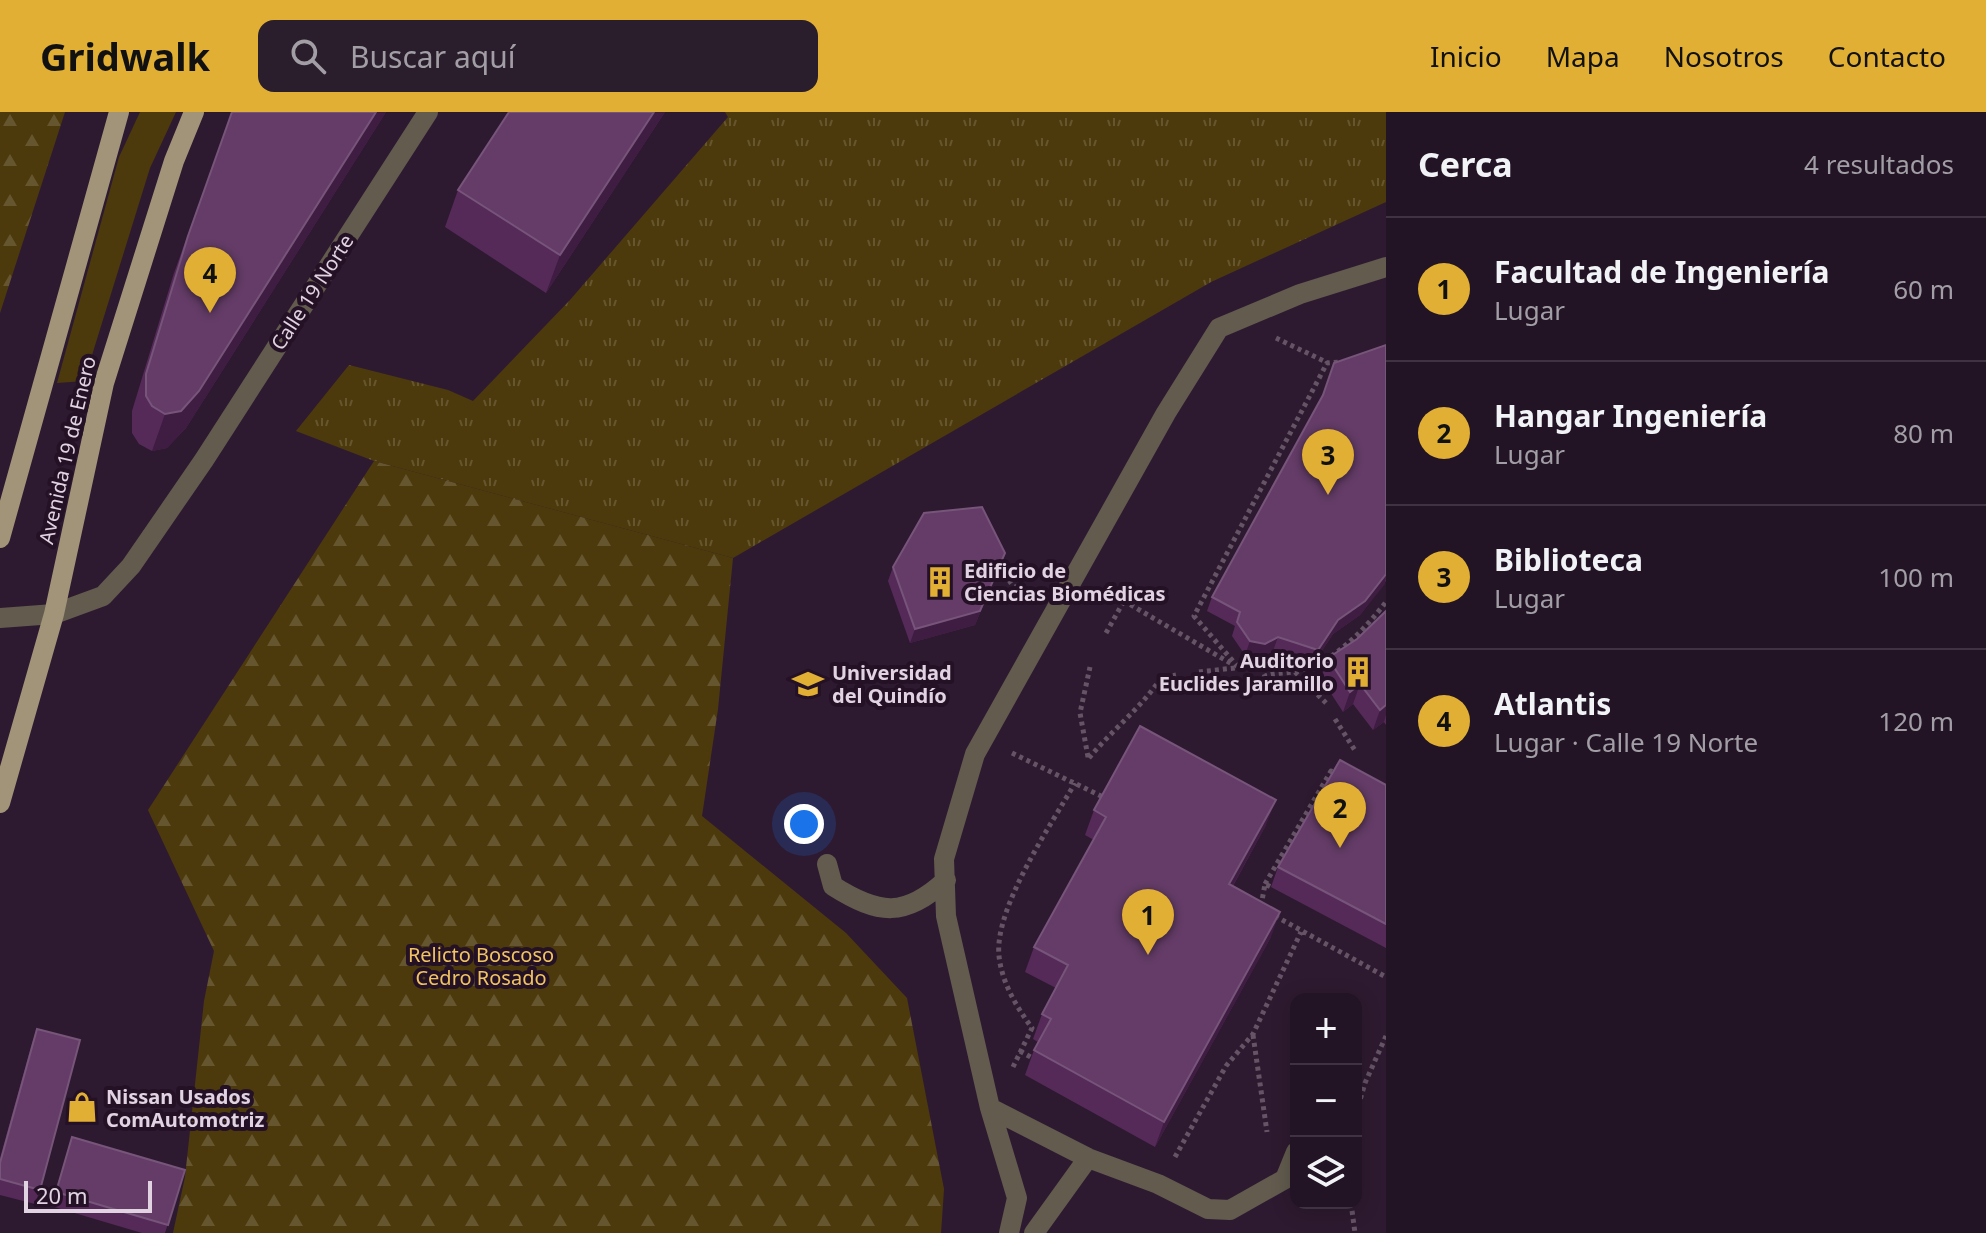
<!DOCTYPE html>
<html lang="es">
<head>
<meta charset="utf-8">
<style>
	body { margin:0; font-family:"Noto Sans",sans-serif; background:#2a1d2c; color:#f1f3f6 }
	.controls { position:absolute; right:24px; bottom:24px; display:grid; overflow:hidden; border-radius:16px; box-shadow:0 4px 20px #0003 }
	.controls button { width:72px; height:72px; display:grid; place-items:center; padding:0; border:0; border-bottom:2px solid #3f3341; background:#221424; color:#f1f3f6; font:40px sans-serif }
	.scale { position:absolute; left:24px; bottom:20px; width:128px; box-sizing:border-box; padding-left:8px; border:4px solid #e1d3e1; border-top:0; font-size:22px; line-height:28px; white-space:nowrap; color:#e1d3e1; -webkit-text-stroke:6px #241126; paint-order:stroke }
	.you { position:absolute; left:804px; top:712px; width:28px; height:28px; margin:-20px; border:6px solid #fff; border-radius:50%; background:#1a73e8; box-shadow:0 0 0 12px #1a73e833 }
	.badge { display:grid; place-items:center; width:52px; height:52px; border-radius:50%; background:#e1af34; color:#111; font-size:26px; font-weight:700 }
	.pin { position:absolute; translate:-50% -66px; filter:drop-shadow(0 2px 4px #0008) }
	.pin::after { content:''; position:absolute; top:42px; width:28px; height:24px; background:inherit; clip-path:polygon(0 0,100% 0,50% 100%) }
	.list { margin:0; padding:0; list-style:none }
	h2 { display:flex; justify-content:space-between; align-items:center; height:104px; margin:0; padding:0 32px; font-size:34px }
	h2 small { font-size:26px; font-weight:400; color:#a29ea6 }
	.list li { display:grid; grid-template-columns:52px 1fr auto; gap:24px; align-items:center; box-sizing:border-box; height:144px; padding:0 32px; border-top:2px solid #3f3341 }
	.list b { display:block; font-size:30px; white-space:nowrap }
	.list p { margin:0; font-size:26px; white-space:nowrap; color:#a29ea6 }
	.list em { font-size:26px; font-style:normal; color:#a29ea6 }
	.icon { flex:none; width:44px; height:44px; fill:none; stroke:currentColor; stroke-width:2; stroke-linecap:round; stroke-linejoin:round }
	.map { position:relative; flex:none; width:1386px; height:1121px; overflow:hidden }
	header { display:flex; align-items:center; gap:48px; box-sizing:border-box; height:112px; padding:0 40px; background:#e1af34; color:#111 }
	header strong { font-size:38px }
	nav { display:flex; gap:44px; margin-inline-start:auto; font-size:28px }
	.search { width:560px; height:72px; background:#2a1d2c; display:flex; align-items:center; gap:20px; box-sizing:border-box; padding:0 28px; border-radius:16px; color:#a29ea6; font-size:30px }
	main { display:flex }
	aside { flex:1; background:#221424 }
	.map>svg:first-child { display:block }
</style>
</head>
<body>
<header>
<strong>Gridwalk</strong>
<div class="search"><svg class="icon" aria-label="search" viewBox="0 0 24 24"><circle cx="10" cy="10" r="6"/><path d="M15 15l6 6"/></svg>Buscar aquí</div>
<nav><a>Inicio</a><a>Mapa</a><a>Nosotros</a><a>Contacto</a></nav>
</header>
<main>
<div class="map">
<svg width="1386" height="1121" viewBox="0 0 1386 1121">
	<defs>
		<pattern id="grass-tufts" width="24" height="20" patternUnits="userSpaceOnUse" patternTransform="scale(2)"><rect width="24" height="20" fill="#4c3a0c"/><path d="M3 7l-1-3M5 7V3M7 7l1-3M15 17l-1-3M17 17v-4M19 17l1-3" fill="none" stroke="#66562f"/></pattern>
		<pattern id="forest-firs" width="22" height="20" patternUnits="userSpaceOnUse" patternTransform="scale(2)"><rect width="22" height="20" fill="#4c3a0c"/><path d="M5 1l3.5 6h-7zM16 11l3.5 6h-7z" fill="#66562f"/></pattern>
	</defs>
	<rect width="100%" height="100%" fill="#2e1a30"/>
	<path fill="url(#grass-tufts)" d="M 725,0 L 1386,0 L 1386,90 L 1211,170 L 733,446 L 374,349 L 296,319 L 349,253 L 448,278 L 473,289 L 570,188 L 728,5 Z"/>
	<path fill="url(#forest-firs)" d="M 0,0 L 65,0 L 0,201 Z
		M 374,349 L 733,446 L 718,597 L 702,704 L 846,821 L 907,886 L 944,1077 L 941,1121 L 173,1121 L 185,1065 L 204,889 L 214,839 L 148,698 Z"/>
	<path fill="#4c3a0c" d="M 140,0 L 176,0 L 150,56 L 84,269 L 57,271 L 119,45 Z"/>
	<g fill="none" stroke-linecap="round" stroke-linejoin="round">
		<path stroke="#655366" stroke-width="5" stroke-dasharray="4 4" stroke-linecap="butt" d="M 1276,226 L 1328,251
			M 1000,455 L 1013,474 L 1030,480
			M 1101,480 L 1124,489 L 1232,552
			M 1106,521 L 1124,489
			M 1238,555 L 1194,504 L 1327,251 L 1341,250
			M 1199,560 L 1261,553 L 1265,564 C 1277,560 1286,562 1296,559 C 1333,552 1364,518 1386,490
			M 1295,560 L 1326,591
			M 1335,607 L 1356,640
			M 1012,641 L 1105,686
			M 1088,645 L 1080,601 L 1090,555
			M 1089,646 C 1112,618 1141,596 1161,566 L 1176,563
			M 1265,772 L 1331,659 L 1336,662
			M 1261,794 L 1265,772 L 1271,775
			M 1275,804 L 1386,865
			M 1253,923 L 1267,1020
			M 1020,939 L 1034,947
			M 1013,955 L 1032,916 C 1016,894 1002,871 999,844 C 994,796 1051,713 1075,671
			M 1356,1002 L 1365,971 L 1386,924
			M 1175,1045 L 1226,954 L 1253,922 L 1301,820
			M 1351,1091 L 1355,1121"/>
		<path stroke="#625b4e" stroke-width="20" d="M 0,506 L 54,502 L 103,484 L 131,454 L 204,348 L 428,0
			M 827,752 L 833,774 C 879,803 905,806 946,768
			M 990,996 L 1088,1046 L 1158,1072 L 1208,1097 L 1230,1098 L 1285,1067 L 1296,1040
			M 1009,1121 L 1017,1086 L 990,996 L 946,804 L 944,747 L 975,642 L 1166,301 L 1219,216 L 1300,182 L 1386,155
			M 1034,1121 L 1088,1046"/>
		<path stroke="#a19478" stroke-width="20" d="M 0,426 L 119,0
			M 0,691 L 54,502 L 104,271 L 174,49 L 194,0"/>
	</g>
	<path fill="#552a58" d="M 232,0 L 386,0 L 186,316 L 167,336 L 152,339 L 139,332 L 132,321 L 132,299 L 174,161 Z
		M 665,0 L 546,181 L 445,115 L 458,78 Z
		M 1386,233 L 1386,469 L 1360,503 L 1333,522 L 1313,552 L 1273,539 L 1260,546 L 1245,543 L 1232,524 L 1235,514 L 1207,499 L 1212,485 Z
		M 1005,441 L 975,513 L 910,531 L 888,469 L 893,455 Z
		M 1386,499 L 1386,613 L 1384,610 L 1373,618 L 1353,592 L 1343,600 L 1321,566 L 1328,546 L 1357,527 Z
		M 1386,673 L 1386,836 L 1271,775 L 1278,755 Z
		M 1094,698 L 1266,713 L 1233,774 L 1271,825 L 1155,1035 L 1025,963 L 1034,938 L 1038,930 L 1033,927 L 1042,902 L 1056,876 L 1025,860 L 1034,835 L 1094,728 L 1085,723 Z
		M 37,917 L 40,1078 L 35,1092 L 0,1083 L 0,1046 L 32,931 Z
		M 72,1025 L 185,1058 L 165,1121 L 142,1121 L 51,1094 Z"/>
	<path fill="#3f1c42" d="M 376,0 L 386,0 L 186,316 L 167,336 L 152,339 L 165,302 Z
		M 654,0 L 665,0 L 546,181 L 560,143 Z
		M 1005,441 L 975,513 L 910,531 L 915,517 Z
		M 1386,462 L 1385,472 L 1360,503 L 1333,522 L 1313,552 L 1318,538 L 1338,508 Z
		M 1278,525 L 1273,539 L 1260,546 L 1245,543 L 1250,529 Z
		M 1360,572 L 1353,592 L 1343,600 L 1350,580 Z
		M 1386,593 L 1386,603 L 1384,610 L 1373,618 L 1380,598 Z
		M 1276,688 L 1266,713 L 1220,797 L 1229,772 Z
		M 1280,800 L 1271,825 L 1155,1035 L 1164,1010 Z"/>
	<path fill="#643c67" stroke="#77547a" stroke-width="2" d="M 232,0 L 376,0 L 199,279 L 181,299 L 165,302 L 152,294 L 146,284 L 146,262 L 188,124 Z
		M 509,0 L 654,0 L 560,143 L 458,78 Z
		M 1386,233 L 1386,462 L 1365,489 L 1338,508 L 1318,538 L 1278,525 L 1265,532 L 1250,529 L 1237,510 L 1240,500 L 1212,485 L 1323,283 L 1334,251 Z
		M 982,395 L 1005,441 L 980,499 L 915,517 L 893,455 L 924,401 Z
		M 1386,499 L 1386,593 L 1380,598 L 1360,572 L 1350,580 L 1328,546 L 1357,527 Z
		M 1140,614 L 1276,688 L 1229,772 L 1280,800 L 1164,1010 L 1034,938 L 1051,907 L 1042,902 L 1068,853 L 1034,835 L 1106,705 L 1094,698 Z
		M 1340,648 L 1386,673 L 1386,812 L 1278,755 Z
		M 37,917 L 80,928 L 40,1078 L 0,1067 L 0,1051 Z
		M 72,1025 L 185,1058 L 168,1113 L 56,1080 Z"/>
	<defs>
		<symbol id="building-bare" viewBox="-9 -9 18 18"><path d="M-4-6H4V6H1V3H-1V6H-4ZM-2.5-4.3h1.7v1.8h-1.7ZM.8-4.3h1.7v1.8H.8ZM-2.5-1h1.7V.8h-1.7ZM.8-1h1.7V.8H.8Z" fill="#e1af34" stroke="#241126" stroke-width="2.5" paint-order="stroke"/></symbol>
		<symbol id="university-bare" viewBox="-9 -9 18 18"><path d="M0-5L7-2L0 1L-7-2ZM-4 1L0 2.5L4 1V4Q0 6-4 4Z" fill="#e1af34" stroke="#241126" stroke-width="2.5" paint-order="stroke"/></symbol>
		<symbol id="shop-bare" viewBox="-9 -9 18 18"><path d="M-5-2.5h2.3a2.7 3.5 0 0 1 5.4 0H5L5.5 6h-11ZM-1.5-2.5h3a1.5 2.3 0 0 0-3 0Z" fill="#e1af34" stroke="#241126" stroke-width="2.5" paint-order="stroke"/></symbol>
	</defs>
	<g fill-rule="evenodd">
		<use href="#building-bare" x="918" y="448" width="44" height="44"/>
		<use href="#building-bare" x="1336" y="538" width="44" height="44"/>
		<use href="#university-bare" x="786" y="550" width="44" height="44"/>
		<use href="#shop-bare" x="60" y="973" width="44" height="44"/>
	</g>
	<g text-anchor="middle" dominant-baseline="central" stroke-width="8" stroke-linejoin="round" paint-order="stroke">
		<g font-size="20" fill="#e1d3e1" stroke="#241126">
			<text transform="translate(312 180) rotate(-57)">Calle 19 Norte</text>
			<text transform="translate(67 338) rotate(-77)">Avenida 19 de Enero</text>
		</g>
		<g font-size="20" font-weight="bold" fill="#e1d3e1" stroke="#241126" text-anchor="start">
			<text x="964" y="458">Edificio de<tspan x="964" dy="23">Ciencias Biomédicas</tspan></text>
			<text x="1334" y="548" text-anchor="end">Auditorio<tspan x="1334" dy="23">Euclides Jaramillo</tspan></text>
			<text x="832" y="560">Universidad<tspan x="832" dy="23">del Quindío</tspan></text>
			<text x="106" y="984">Nissan Usados<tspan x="106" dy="23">ComAutomotriz</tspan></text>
		</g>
		<g font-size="20" fill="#f1c462" stroke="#241126">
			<text x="481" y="842">Relicto Boscoso<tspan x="481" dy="23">Cedro Rosado</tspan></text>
		</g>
	</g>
</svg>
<div class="controls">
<button>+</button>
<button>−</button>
<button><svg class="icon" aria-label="layers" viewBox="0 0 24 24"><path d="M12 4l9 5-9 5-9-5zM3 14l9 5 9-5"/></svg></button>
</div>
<div class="scale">20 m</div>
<div class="you"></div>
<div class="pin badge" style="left:1148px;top:843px">1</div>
<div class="pin badge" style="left:1340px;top:736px">2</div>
<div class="pin badge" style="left:1328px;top:383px">3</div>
<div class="pin badge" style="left:210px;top:201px">4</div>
</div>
<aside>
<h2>Cerca<small>4 resultados</small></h2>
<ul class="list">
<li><span class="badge">1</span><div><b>Facultad de Ingeniería</b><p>Lugar</p></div><em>60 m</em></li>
<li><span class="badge">2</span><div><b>Hangar Ingeniería</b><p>Lugar</p></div><em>80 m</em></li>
<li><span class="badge">3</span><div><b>Biblioteca</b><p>Lugar</p></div><em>100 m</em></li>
<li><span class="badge">4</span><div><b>Atlantis</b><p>Lugar · Calle 19 Norte</p></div><em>120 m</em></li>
</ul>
</aside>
</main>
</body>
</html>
